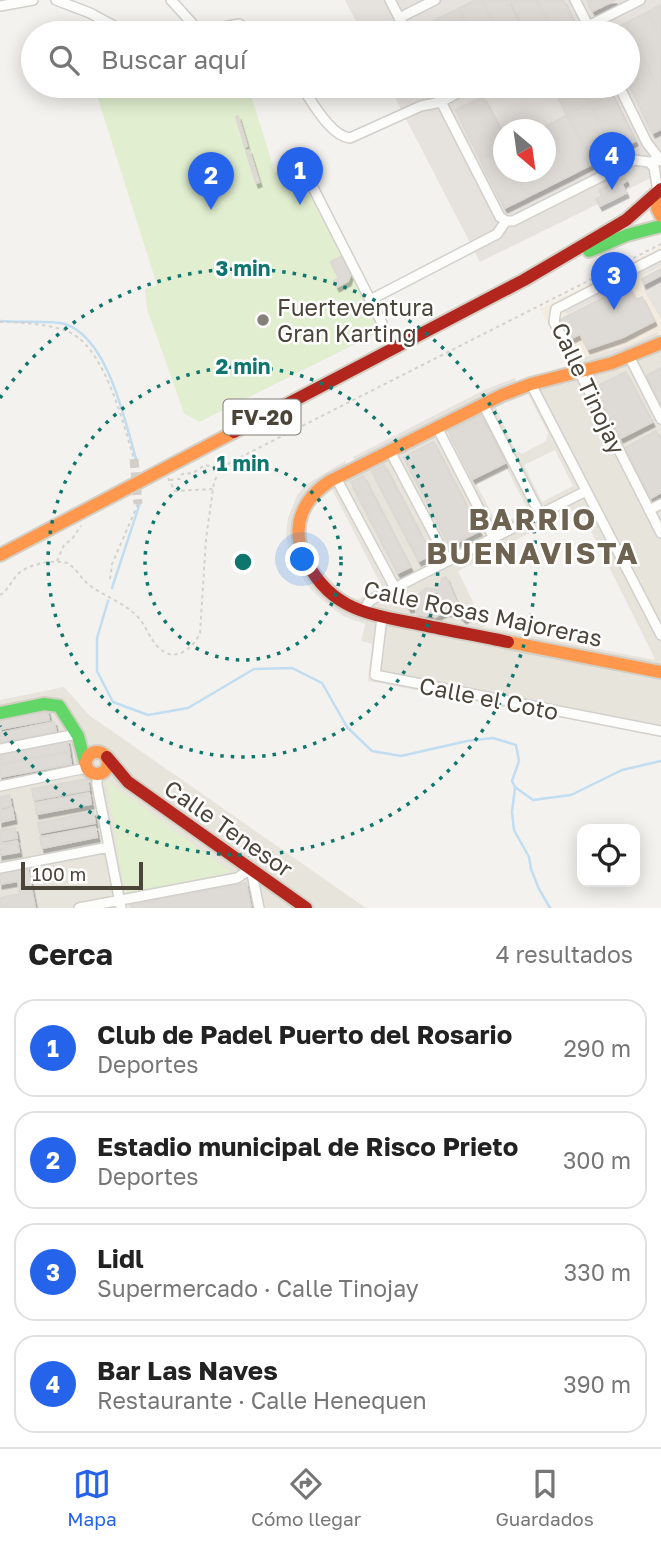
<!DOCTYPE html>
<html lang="es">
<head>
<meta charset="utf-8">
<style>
	body { margin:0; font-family:"Golos Text",sans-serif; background:#f2f2f2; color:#222 }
	.controls { position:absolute; right:21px; bottom:21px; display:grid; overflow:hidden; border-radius:14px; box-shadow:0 4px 18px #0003 }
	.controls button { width:63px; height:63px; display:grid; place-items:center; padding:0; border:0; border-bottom:2px solid #e0e0e0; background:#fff; color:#222; font:35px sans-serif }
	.compass { position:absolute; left:493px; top:119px; width:63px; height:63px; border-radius:50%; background:#fff; box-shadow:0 4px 18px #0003; rotate:151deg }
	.scale { position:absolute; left:21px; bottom:18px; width:122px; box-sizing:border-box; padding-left:7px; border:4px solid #4b4439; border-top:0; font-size:19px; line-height:24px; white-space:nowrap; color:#4b4439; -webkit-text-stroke:5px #fff; paint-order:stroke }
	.you { position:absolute; left:303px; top:560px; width:24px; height:24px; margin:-18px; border:5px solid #fff; border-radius:50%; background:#1a73e8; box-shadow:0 0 0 10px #1a73e833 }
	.badge { display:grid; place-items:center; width:46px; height:46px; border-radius:50%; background:#2563eb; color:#fff; font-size:23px; font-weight:700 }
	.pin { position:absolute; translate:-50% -58px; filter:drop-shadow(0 2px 4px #0008) }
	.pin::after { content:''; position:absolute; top:37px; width:24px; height:21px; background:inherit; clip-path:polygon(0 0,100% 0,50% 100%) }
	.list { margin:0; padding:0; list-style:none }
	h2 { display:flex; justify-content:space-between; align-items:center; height:91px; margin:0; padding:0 28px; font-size:30px }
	h2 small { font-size:23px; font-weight:400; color:#767676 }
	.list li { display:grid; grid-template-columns:46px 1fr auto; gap:21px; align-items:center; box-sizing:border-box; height:98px; margin:0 14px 14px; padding:0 14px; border:2px solid #e0e0e0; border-radius:21px }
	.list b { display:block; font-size:26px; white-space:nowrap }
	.list p { margin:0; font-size:23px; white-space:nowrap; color:#767676 }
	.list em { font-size:23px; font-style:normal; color:#767676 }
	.icon { flex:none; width:38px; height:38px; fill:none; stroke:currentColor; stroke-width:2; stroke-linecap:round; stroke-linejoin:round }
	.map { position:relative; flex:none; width:661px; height:908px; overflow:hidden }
	.search { position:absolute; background:#fff; box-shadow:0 4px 18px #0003; left:21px; right:21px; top:21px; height:77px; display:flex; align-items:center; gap:18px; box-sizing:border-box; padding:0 24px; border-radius:38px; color:#767676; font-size:26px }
	.sheet { height:539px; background:#fff }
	nav { display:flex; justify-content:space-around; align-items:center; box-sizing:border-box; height:98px; border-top:2px solid #e0e0e0; background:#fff; font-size:19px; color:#767676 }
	nav a { display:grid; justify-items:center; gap:4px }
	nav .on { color:#2563eb }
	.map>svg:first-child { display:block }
</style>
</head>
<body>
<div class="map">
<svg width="661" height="908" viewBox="0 0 661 908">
	<defs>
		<filter id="shadow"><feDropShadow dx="2.5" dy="4.5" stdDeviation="0" flood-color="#0004"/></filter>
	</defs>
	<rect width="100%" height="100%" fill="#f4f2ee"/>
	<path fill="#e7e4dc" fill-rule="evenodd" d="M 661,338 L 661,736 L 368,681 L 372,644 L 361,641 L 367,618 L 298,557 L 305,498 L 478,401 L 607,359 ZM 528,394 L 548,433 L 546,441 L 522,454 L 515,450 L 496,407 ZM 555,450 L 573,486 L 542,502 L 524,465 ZM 506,467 L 528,510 L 498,526 L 476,483 ZM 332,489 L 382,587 L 354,601 L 334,584 L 314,562 L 307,541 L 306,519 L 317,502 ZM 579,507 L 655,659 L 655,660 L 485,627 L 458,571 Z
		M 64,687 L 89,715 L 366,908 L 0,908 L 0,700 Z"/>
	<path fill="#f3ebdf" d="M 661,247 L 661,338 L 573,368 L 540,309 Z"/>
	<path fill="#e6e2de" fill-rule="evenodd" d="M 345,0 L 661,0 L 661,173 L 480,262 L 389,86 L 628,86 L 628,33 L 362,33 ZM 504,130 L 546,130 L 546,172 L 504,172 Z"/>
	<path fill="#e1eecf" d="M 94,86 L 248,86 L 275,172 L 291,166 L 293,170 L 296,169 L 381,331 L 199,422 L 184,413 L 147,309 L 145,289 L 157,285 Z
		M 106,780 L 231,872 L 125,894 Z"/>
	<path fill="#e6e3df" d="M 661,259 L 661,266 L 568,314 L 562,310 Z
		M 661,269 L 661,319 L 645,292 L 642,279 Z
		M 657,332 L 660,338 L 607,359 L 585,365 L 583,358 L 627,346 Z
		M 515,378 L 518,385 L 357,464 L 353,457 L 484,390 Z
		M 345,461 L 348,468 L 294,521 L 314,582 L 378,621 L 376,628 L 343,616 L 322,600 L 309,587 L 300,573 L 288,548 L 286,534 L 288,518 L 297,495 L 307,484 Z"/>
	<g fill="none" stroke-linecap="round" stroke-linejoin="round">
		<path stroke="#c0ddf1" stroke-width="2.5" d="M 0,321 C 17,323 52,320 65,324 C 108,338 125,421 136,459
			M 112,588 L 140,503
			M 108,601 L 97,638 L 97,671 L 113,702 L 148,715 L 188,708 L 254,669 L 292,668 L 322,683 L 347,727 L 372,751 L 401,756 L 467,741 L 493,738 L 516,745 L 519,761 L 512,781 L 515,787 L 533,800 L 571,795 L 622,770 L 661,761
			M 515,788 L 512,812 L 514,830 L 529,857 L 531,869 L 539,889 L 550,908"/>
	</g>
	<path fill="#dedbd6" stroke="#dcd9d4" stroke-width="2" filter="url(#shadow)" d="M 476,0 L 481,0 L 498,33 L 472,33 L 459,8 Z
		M 482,0 L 507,0 L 524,33 L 499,33 Z
		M 510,0 L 536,0 L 553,32 L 527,33 Z
		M 538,0 L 563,0 L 573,21 L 554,31 Z
		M 587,0 L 615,0 L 593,11 Z
		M 661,5 L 661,39 L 648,12 Z
		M 458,9 L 471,33 L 444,33 L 437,19 Z
		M 648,12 L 661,39 L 661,94 L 626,23 Z
		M 436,20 L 443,33 L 416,33 L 415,31 Z
		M 626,23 L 661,94 L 661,129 L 653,133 L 628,82 L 628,33 L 605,33 Z
		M 553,86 L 581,86 L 589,104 L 567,115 Z
		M 581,86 L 608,86 L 611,93 L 589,104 Z
		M 611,93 L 635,141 L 614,152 L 589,104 Z
		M 483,97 L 504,136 L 504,146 L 480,158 L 456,110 Z
		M 589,104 L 614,152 L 593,163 L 568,114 Z
		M 567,115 L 592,164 L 571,175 L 546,126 Z
		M 238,116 L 247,146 L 245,147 L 236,117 Z
		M 546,126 L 571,175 L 549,186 L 542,172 L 546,172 L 546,130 L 538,130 Z
		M 502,148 L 504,172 L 514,172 L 527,197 L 505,208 L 480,159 Z
		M 249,150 L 259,182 L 256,183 L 246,151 Z
		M 514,172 L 542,172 L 549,186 L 527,197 Z
		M 625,178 L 626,181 L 622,184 L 626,193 L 600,206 L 596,199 L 602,196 L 599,190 Z
		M 342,256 L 351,273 L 348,281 L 337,287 L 334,281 L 339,278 L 331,262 Z
		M 661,269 L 661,275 L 644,284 L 642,279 Z
		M 628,285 L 636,300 L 642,297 L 654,321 L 623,337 L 588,349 L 580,334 L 570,339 L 560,320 Z
		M 661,368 L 661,406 L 646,376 Z
		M 625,372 L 652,422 L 621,438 L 594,388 Z
		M 481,415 L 505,463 L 473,479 L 449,432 Z
		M 656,431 L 661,441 L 661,492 L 651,498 L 625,448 Z
		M 433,442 L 479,531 L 450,546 L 404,457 Z
		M 384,465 L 431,555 L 419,561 L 372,471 Z
		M 363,476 L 410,567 L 398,573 L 351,482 Z
		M 446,577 L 455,599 L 467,617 L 464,619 L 459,614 L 446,611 L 435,617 L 430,614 L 425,616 L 417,614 L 415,607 L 409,608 L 404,599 L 418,595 L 426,588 L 439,590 L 442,579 Z
		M 47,710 L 49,720 L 0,729 L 0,719 Z
		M 54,722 L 56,732 L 0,743 L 0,733 Z
		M 67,740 L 69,751 L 0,764 L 0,753 Z
		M 69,752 L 71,764 L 0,777 L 0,765 Z
		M 87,779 L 89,790 L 34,800 L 32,789 Z
		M 89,793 L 91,804 L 37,814 L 35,803 Z
		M 9,795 L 11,806 L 0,808 L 0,797 Z
		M 12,808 L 14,819 L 0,822 L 0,811 Z
		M 93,812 L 95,823 L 40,833 L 38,823 Z
		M 95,827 L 97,837 L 42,848 L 40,837 Z
		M 15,828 L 17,838 L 0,841 L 0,830 Z
		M 17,841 L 19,852 L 0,855 L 0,844 Z
		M 27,866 L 35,907 L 0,908 L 0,898 L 20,894 L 18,881 L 0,884 L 0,871 Z
		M 246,883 L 251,908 L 132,908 L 131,905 Z"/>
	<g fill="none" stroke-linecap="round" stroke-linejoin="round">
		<path stroke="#d2cfca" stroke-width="9" stroke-dasharray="9 4.5" stroke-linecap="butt" d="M 134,459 L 138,504"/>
		<defs>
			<path id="street" d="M 56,0 L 90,13 L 127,33
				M 171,0 L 200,32
				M 390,0 L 407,33
				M 575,0 L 592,33
				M 0,6 L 33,0
				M 399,18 L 435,0
				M 192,33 L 239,24 L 256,33
				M 574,33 L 640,0
				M 301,86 C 312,101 330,136 350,138 L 421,106 L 441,102 L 470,86
				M 433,86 L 500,217 L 506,221
				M 619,86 L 647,143 L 661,161
				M 653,161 L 658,192
				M 303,168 L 382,323
				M 506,221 L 513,221 L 634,160 L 649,162 L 654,167
				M 661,255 L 556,309 L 554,322 L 661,533
				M 370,300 L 497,234 L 506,221
				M 629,356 L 661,419
				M 531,384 L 661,635
				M 483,404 L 540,514
				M 437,427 L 494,538
				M 390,451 L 448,561
				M 336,478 L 395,588
				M 649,510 L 661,504
				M 363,613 L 369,601 L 586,491
				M 382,617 L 375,675 L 661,731
				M 0,749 L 77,734
				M 97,775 L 97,785 L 121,908
				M 0,786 L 86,768
				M 0,868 L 109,847
				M 79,908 L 237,878 L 251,869 L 259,908"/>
			<path id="fast" d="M 589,251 L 627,235 L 661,226
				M 0,713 L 44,704 L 59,706 L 78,736 L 85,762"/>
			<path id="slow" d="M 658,192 L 657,208 L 661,216
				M 303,554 C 291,524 304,498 330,481 L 502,395 L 531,384 L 612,363 L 661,343
				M 0,555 L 234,432
				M 508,642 L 661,672
				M86 763a11 11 0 1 1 22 0a11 11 0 1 1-22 0Z"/>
			<path id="jam" d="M 234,432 L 524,280 L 626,220 L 661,189
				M 303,554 C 328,611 369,614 423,625 C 451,631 480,636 508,642
				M 107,757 L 128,782 L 306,908"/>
		</defs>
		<use href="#street" stroke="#d2d0cb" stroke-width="12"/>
		<use href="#fast" stroke="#d3cfc5" stroke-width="16"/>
		<use href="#slow" stroke="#d3cfc5" stroke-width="16"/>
		<use href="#jam" stroke="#d3cfc5" stroke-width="16"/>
		<path stroke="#d3d2cc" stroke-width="2" stroke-dasharray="3.5 3.5" stroke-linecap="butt" d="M 0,322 C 20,322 45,324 64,330 C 104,342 123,423 134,459
			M 168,478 L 175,491 L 213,489
			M 170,480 L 180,479 L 182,474 L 193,473 L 205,465 L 220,468
			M 57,561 L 64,545 L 72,539 L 81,526
			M 110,579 L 112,564 L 138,504
			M 0,595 C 8,590 11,582 17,575 C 26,565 50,560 63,562 C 73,563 79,576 87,583 C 102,596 122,601 137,616 C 146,625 149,638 158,647 C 174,664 193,649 200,633 L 206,539 L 214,482 L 220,470 L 231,462 L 661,244"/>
		<use href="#street" stroke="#fdfdfc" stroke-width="9"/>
		<use href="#fast" stroke="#63d668" stroke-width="12"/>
		<use href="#slow" stroke="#ff974d" stroke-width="12"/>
		<use href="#jam" stroke="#b3261e" stroke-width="12"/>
	</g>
	<g fill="none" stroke="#0f766e" stroke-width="3.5" stroke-dasharray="3.5 7">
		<circle cx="243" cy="562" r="98"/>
		<circle cx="243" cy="562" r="195"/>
		<path d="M0 398A293 293 0 1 1 0 726"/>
	</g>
	<circle fill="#868178" stroke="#fff" stroke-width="2.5" cx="263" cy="320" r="7"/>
	<g text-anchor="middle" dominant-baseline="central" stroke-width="5" stroke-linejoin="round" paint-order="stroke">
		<rect fill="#fff" stroke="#817c74" stroke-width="2" x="223.5" y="399.5" width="77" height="35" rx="5"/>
		<g font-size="21" font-weight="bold" fill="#4b4439">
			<text x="262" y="417">FV-20</text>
		</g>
		<g font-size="23" fill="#4b4439" stroke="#fff" text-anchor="start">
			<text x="277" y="307">Fuerteventura<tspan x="277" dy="26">Gran Karting</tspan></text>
		</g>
		<g font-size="23" fill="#4b4439" stroke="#fff">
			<text transform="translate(589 388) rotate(65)">Calle Tinojay</text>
			<text transform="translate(483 613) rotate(12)">Calle Rosas Majoreras</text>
			<text transform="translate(489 698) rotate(11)">Calle el Coto</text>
			<text transform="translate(229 828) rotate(35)">Calle Tenesor</text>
		</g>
		<g font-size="30" font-weight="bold" letter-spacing="2" fill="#6e6250" stroke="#fff">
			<text x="533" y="519">BARRIO<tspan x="533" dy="34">BUENAVISTA</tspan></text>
		</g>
	</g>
	<circle cx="243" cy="562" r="10" fill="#0f766e" stroke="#fff" stroke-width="3.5"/>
	<g font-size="21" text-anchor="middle" font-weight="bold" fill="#0f766e" stroke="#fff" stroke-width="5" stroke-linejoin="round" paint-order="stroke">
		<text x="243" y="276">3 min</text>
		<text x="243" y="374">2 min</text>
		<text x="243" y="471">1 min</text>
	</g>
</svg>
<div class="controls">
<button><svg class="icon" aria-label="locate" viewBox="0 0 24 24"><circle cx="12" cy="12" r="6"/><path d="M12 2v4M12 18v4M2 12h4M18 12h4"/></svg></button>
</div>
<svg class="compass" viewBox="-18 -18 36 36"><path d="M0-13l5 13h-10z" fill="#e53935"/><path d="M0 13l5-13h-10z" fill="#767676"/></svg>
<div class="scale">100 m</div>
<div class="you"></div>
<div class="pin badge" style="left:300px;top:205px">1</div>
<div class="pin badge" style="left:211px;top:210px">2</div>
<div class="pin badge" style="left:614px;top:310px">3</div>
<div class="pin badge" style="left:612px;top:190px">4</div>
<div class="search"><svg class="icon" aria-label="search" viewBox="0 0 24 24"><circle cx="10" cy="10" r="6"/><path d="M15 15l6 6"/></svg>Buscar aquí</div>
</div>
<section class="sheet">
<h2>Cerca<small>4 resultados</small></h2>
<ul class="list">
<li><span class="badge">1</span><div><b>Club de Padel Puerto del Rosario</b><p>Deportes</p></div><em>290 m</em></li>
<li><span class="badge">2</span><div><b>Estadio municipal de Risco Prieto</b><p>Deportes</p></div><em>300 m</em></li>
<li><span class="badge">3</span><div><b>Lidl</b><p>Supermercado · Calle Tinojay</p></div><em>330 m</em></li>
<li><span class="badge">4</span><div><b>Bar Las Naves</b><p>Restaurante · Calle Henequen</p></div><em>390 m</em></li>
</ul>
</section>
<nav>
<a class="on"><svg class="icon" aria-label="map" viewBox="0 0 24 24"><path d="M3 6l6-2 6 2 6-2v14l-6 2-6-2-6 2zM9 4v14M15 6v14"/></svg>Mapa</a>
<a><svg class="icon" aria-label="directions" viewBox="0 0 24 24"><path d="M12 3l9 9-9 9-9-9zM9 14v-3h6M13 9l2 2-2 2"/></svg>Cómo llegar</a>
<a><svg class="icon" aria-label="saved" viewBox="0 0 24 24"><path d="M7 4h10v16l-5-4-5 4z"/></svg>Guardados</a>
</nav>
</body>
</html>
